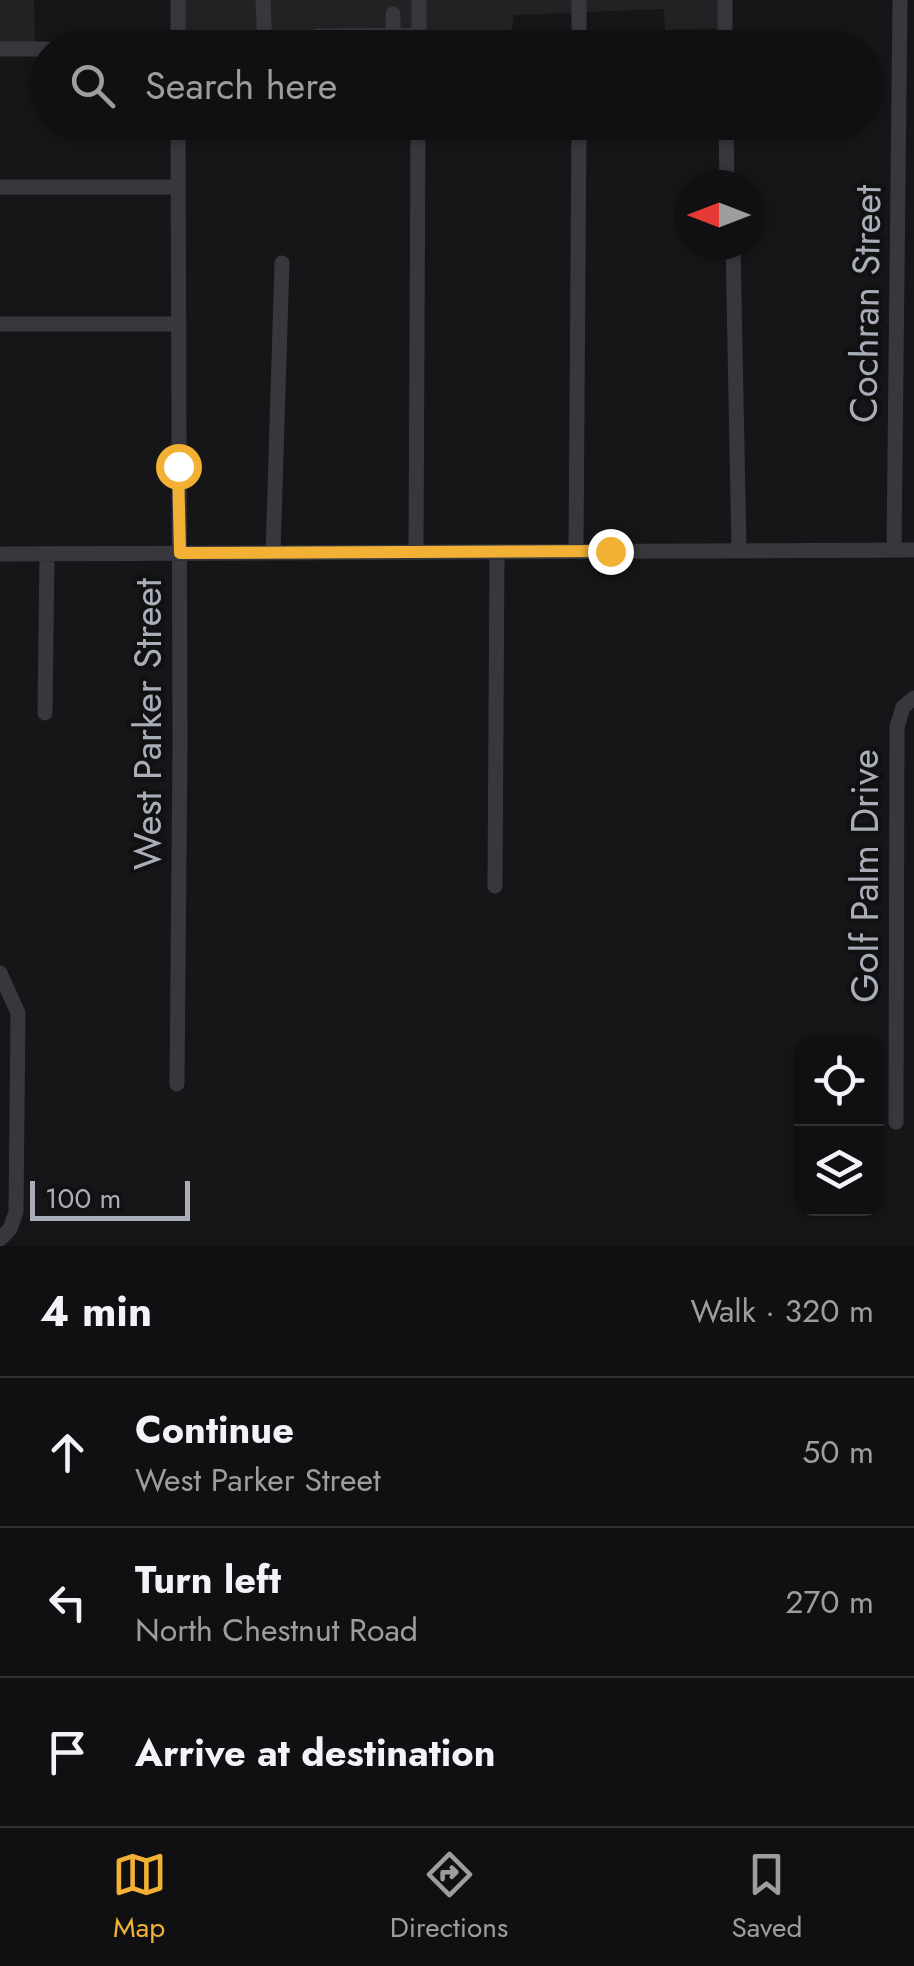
<!DOCTYPE html>
<html lang="en">
<head>
<meta charset="utf-8">
<style>
	body { margin:0; font-family:Jost,sans-serif; background:#1e1e20; color:#f1f3f6 }
	.controls { position:absolute; right:30px; bottom:30px; display:grid; overflow:hidden; border-radius:20px; box-shadow:0 2px 8px #0004 }
	.controls button { width:90px; height:90px; display:grid; place-items:center; padding:0; border:0; border-bottom:2px solid #303032; background:#101012; color:#f1f3f6; font:50px sans-serif }
	.compass { position:absolute; left:674px; top:170px; width:90px; height:90px; border-radius:50%; background:#101012; box-shadow:0 2px 8px #0004; rotate:270deg }
	.scale { position:absolute; left:30px; bottom:25px; width:160px; box-sizing:border-box; padding-left:10px; border:5px solid #a8adb8; border-top:0; font-size:28px; line-height:35px; white-space:nowrap; color:#a8adb8; -webkit-text-stroke:8px #111113; paint-order:stroke }
	.stop { position:absolute; width:30px; height:30px; margin:-22px; border:8px solid #f2b134; border-radius:50%; background:#fff }
	.stop.end { background:#f2b134; border-color:#fff; box-shadow:0 2px 10px #0008 }
	.list { margin:0; padding:0; list-style:none }
	h2 { display:flex; justify-content:space-between; align-items:center; height:130px; margin:0; padding:0 40px; font-size:42px }
	h2 small { font-size:32px; font-weight:400; color:#9c9d9f }
	.list li { display:grid; grid-template-columns:65px 1fr auto; gap:30px; align-items:center; box-sizing:border-box; height:150px; padding:0 40px; border-top:2px solid #303032 }
	.list b { display:block; font-size:38px; white-space:nowrap }
	.list p { margin:0; font-size:32px; white-space:nowrap; color:#9c9d9f }
	.list em { font-size:32px; font-style:normal; color:#9c9d9f }
	.icon { flex:none; width:55px; height:55px; fill:none; stroke:currentColor; stroke-width:2; stroke-linecap:round; stroke-linejoin:round }
	.map { position:relative; flex:none; width:914px; height:1246px; overflow:hidden }
	.search { position:absolute; background:#101012; box-shadow:0 2px 8px #0004; left:30px; right:30px; top:30px; height:110px; display:flex; align-items:center; gap:25px; box-sizing:border-box; padding:0 35px; border-radius:55px; color:#9c9d9f; font-size:38px }
	.sheet { height:580px; background:#101012 }
	nav { display:flex; justify-content:space-around; align-items:center; box-sizing:border-box; height:140px; border-top:2px solid #303032; background:#101012; font-size:28px; color:#9c9d9f }
	nav a { display:grid; justify-items:center; gap:5px }
	nav .on { color:#f2b134 }
	.map>svg:first-child { display:block }
</style>
</head>
<body>
<div class="map">
<svg width="914" height="1246" viewBox="0 0 914 1246">
	<rect width="100%" height="100%" fill="#161618"/>
	<path fill="#222225" d="M 0,0 L 34,0 L 35,43 L 0,43 Z
		M 185,0 L 257,0 L 259,47 L 184,48 Z
		M 269,0 L 413,0 L 412,47 L 275,43 L 271,47 Z
		M 425,0 L 573,0 L 573,13 L 514,15 L 509,47 L 425,48 Z
		M 585,0 L 719,0 L 719,29 L 665,30 L 664,9 L 585,12 Z"/>
	<g fill="none" stroke-linecap="round" stroke-linejoin="round">
		<path stroke="#37383d" stroke-width="15" d="M 263,0 L 265,48
			M 725,0 L 725,48
			M 393,35 L 393,14
			M 317,36 L 419,35
			M 178,48 L 178,0
			M 419,48 L 419,0
			M 579,48 L 579,0
			M 0,49 L 48,49
			M 726,122 L 727,185
			M 0,187 L 178,187
			M 733,245 L 739,550
			M 0,324 L 179,324
			M 894,550 L 900,0
			M 576,551 L 579,122
			M 416,552 L 418,122
			M 273,553 L 282,263
			M 0,554 L 914,550
			M 45,713 L 47,554
			M 495,886 L 497,552
			M 0,973 L 18,1013 L 16,1212 L 10,1229 L 0,1239
			M 177,1084 L 180,743 L 178,122
			M 896,1122 L 897,727 L 903,707 L 914,698"/>
	</g>
	<g fill="none" stroke-linecap="round" stroke-linejoin="round">
		<path stroke="#f2b134" stroke-width="12" d="M 178,466 L 180,553 L 610,551"/>
	</g>
	<g text-anchor="middle" dominant-baseline="central" stroke-width="9" stroke-linejoin="round" paint-order="stroke">
		<g font-size="38" fill="#a8adb8" stroke="#111113">
			<text transform="translate(865 304) rotate(-89)">Cochran Street</text>
			<text transform="translate(147 724) rotate(-90)">West Parker Street</text>
			<text transform="translate(864 876) rotate(-90)">Golf Palm Drive</text>
		</g>
	</g>
</svg>
<div class="controls">
<button><svg class="icon" aria-label="locate" viewBox="0 0 24 24"><circle cx="12" cy="12" r="6"/><path d="M12 2v4M12 18v4M2 12h4M18 12h4"/></svg></button>
<button><svg class="icon" aria-label="layers" viewBox="0 0 24 24"><path d="M12 4l9 5-9 5-9-5zM3 14l9 5 9-5"/></svg></button>
</div>
<svg class="compass" viewBox="-18 -18 36 36"><path d="M0-13l5 13h-10z" fill="#e53935"/><path d="M0 13l5-13h-10z" fill="#9c9d9f"/></svg>
<div class="scale">100 m</div>
<div class="stop" style="left:178px;top:466px"></div>
<div class="stop end" style="left:610px;top:551px"></div>
<div class="search"><svg class="icon" aria-label="search" viewBox="0 0 24 24"><circle cx="10" cy="10" r="6"/><path d="M15 15l6 6"/></svg>Search here</div>
</div>
<section class="sheet">
<h2>4 min<small>Walk · 320 m</small></h2>
<ul class="list">
<li><svg class="icon" aria-label="ahead" viewBox="0 0 24 24"><path d="M12 20V5M6 11l6-6 6 6"/></svg><div><b>Continue</b><p>West Parker Street</p></div><em>50 m</em></li>
<li><svg class="icon" aria-label="left" viewBox="0 0 24 24"><path d="M17 20v-9H6M10 6l-5 5 5 5"/></svg><div><b>Turn left</b><p>North Chestnut Road</p></div><em>270 m</em></li>
<li><svg class="icon" aria-label="arrive" viewBox="0 0 24 24"><path d="M6 21V4h12l-3 4 3 4H6"/></svg><div><b>Arrive at destination</b></div></li>
</ul>
</section>
<nav>
<a class="on"><svg class="icon" aria-label="map" viewBox="0 0 24 24"><path d="M3 6l6-2 6 2 6-2v14l-6 2-6-2-6 2zM9 4v14M15 6v14"/></svg>Map</a>
<a><svg class="icon" aria-label="directions" viewBox="0 0 24 24"><path d="M12 3l9 9-9 9-9-9zM9 14v-3h6M13 9l2 2-2 2"/></svg>Directions</a>
<a><svg class="icon" aria-label="saved" viewBox="0 0 24 24"><path d="M7 4h10v16l-5-4-5 4z"/></svg>Saved</a>
</nav>
</body>
</html>
